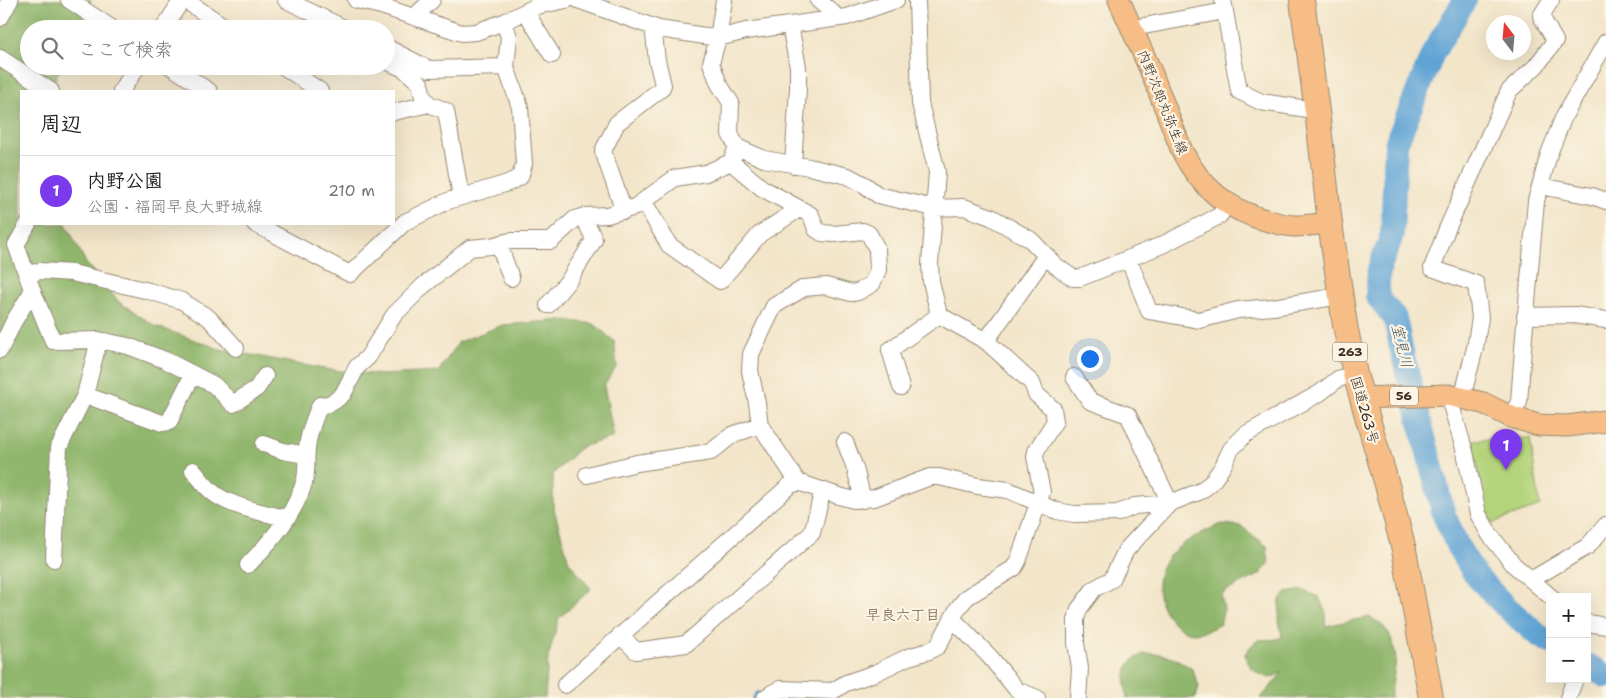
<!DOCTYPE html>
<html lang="ja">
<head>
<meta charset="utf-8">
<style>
	body { margin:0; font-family:"Shantell Sans","Klee One",sans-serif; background:#f2f2f2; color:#202124 }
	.controls { position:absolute; right:15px; bottom:15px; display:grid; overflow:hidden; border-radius:0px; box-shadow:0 5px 20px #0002 }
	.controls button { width:45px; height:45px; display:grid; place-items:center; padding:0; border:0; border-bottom:1px solid #e0e0e0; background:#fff; color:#202124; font:25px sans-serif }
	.compass { position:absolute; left:1486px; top:15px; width:45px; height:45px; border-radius:50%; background:#fff; box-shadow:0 5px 20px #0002; rotate:344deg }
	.you { position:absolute; left:1089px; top:358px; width:18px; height:18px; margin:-12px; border:4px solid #fff; border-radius:50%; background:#1a73e8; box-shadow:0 0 0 8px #1a73e833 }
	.badge { display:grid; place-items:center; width:32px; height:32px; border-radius:50%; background:#7c3aed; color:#fff; font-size:16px; font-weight:700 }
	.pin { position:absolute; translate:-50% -41px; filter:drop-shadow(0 1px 2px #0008) }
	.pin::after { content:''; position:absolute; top:26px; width:18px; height:15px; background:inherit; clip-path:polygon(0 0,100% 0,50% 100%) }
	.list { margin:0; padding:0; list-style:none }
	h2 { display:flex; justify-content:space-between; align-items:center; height:65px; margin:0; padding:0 20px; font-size:21px }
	h2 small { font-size:16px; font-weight:400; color:#757577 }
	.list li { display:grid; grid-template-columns:32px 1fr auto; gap:15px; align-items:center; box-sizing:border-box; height:70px; padding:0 20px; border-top:1px solid #e0e0e0 }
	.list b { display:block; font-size:19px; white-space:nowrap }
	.list p { margin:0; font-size:16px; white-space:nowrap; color:#757577 }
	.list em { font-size:16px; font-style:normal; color:#757577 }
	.icon { flex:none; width:28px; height:28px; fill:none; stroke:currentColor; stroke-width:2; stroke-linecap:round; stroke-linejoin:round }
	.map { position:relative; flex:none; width:1606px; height:698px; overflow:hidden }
	.search { position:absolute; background:#fff; box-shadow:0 5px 20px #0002; left:20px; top:20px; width:375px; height:55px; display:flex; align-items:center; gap:12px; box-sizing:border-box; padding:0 18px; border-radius:28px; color:#757577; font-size:19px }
	.panel { position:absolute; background:#fff; box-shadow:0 5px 20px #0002; left:20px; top:90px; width:375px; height:135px; border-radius:0px }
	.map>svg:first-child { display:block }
</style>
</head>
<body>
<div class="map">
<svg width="1606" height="698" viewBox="0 0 1606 698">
	<rect width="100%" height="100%" fill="#fcf5e5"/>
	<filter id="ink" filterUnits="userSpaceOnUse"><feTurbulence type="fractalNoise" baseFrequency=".02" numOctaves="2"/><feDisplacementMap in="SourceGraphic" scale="10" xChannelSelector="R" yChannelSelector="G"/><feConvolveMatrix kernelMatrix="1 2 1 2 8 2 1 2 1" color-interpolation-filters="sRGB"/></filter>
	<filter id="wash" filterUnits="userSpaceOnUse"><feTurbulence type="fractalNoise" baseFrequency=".0096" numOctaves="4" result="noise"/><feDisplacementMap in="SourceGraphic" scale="20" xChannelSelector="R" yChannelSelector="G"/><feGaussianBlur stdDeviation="1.12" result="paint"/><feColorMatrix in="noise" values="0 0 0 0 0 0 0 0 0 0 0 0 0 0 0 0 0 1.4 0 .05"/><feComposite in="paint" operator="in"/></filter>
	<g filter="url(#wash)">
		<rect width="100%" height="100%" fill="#f2e5c9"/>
		<path fill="#b4d47c" stroke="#787f4d" d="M 1530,438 L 1540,506 L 1492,523 L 1483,500 L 1473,440 Z"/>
		<path fill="#8fb66c" stroke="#657045" d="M 0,0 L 91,0 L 77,29 L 29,29 L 29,66 L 61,66 L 50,91 L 21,91 L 21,224 L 66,224 L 86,263 L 119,302 L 155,326 L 220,349 L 324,369 L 382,375 L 438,372 L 459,342 L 503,325 L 563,320 L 594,324 L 614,341 L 617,366 L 604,386 L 614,437 L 581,447 L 553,474 L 553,506 L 569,562 L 591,589 L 559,618 L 548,658 L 545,698 L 0,698 Z
			M 1222,524 L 1241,526 L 1267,546 L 1269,564 L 1259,575 L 1226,591 L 1221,595 L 1224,609 L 1220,624 C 1209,630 1200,635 1188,632 C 1184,631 1181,628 1178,626 C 1160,613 1152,585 1163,565 C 1174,545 1202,532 1222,524 Z
			M 1302,590 L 1319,597 L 1326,613 L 1325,626 L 1369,617 L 1380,623 L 1389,633 L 1394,646 L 1396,660 L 1390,698 L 1261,698 L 1277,679 L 1282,672 L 1271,678 C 1256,674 1249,669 1245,654 C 1261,630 1263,645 1282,637 L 1279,620 L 1280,599 L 1287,593 Z
			M 1144,654 L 1161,654 L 1178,660 L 1192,669 L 1199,686 L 1196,698 L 1127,698 C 1125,678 1122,662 1144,654 Z"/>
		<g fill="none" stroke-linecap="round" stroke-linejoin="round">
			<path stroke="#60a4d5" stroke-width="4" d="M 754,698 L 758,693"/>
			<path stroke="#60a4d5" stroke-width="24" d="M 1465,0 L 1434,51 L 1396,144 L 1392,235 L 1379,269 L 1377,296 L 1395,318 L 1401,348 L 1444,515 L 1458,547 L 1476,576 L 1504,605 L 1538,635 L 1550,642
				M 1587,665 L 1606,676"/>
		</g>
	</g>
	<g filter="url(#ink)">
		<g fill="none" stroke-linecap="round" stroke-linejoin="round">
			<defs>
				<path id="minor" d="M 69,0 L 113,29
					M 185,0 L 228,29
					M 286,0 L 346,29
					M 356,0 L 381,6 L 462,33 L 476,32 L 504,22
					M 578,0 L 659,29 L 718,38 L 746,31 L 847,17 L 896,0
					M 724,0 L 718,38 L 711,63 L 719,84 L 731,103 L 730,134 L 737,147 L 764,159 L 809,167 L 848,176 L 865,185 L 878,195 L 934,208 L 964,207 L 991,217 L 1031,240 L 1055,265 L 1073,278 L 1080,278 L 1162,245 L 1219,216 L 1228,204
					M 818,0 L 833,13 L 834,19
					M 1223,0 L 1239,91 L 1261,102 L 1307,109 L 1317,108
					M 526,12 L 552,55
					M 414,17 L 432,0
					M 0,18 L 10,0
					M 790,25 L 798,67 L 798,89 L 793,165
					M 1133,28 L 1225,11
					M 163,29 L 182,0
					M 386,47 L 429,69 L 506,67
					M 0,58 L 51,91
					M 386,61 L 404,69 L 420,83 L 423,97 L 429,104 L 446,111 L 461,197
					M 170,66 L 209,91
					M 283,66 L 320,91
					M 121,91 L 138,66
					M 394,112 L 429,104
					M 731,162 L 762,188 L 811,215 L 816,229 L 822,233 L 834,234 L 863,231 L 869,234 L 877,249 L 878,270 L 872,284 L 858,292 L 851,293 L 826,286 L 804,288 L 774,306 L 751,354 L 750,371 L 757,403 L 760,425
					M 1540,186 L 1592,196 L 1606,201
					M 644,202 L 669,245 L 720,281 L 760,234 L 799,209
					M 624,211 L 603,151 L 617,123 L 661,89 L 663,85 L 657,60 L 653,27
					M 28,224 L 16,245 L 33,292 L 53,341 L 99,340 L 85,395 L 59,447 L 54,559
					M 255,224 L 350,274 L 405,222 L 448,201 L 508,183 L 520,177 L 524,164 L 520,107 L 506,67 L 509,37 L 504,22 L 537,6 L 566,0
					M 499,245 L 511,278
					M 1129,260 L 1149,311 L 1199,320 L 1238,310 L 1273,307 L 1340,296
					M 28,274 L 40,271 L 72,273 L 149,291 L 182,301 L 209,318 L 236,348
					M 548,305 L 569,280 L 594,240 C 592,232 585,224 585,216
					M 939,315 L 986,341 L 1040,264 L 1048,257
					M 1525,316 L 1574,315 L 1606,320
					M 99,340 L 128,346 L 165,360 L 214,385 L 233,404 L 257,388 L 265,376
					M 0,350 L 14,321 L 30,295 L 33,292
					M 1074,377 L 1090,401 L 1128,415 L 1170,503
					M 901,387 L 890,350 L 939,315 L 931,281 L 930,264 L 937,172 L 920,103 L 917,0
					M 85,395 L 162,423 L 169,422 L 193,374
					M 1448,395 L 1465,452 L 1478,514 L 1490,535 L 1514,565 L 1551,597
					M 1462,398 L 1475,348 L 1480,318 L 1476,284 L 1432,268 L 1447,229 L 1509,91 L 1536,66 L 1555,41 L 1541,16 L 1551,0
					M 1511,417 L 1519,402 L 1524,336 L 1536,201 L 1549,154 L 1564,116 L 1606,42
					M 845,442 L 855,468 L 863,500
					M 264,444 L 283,451 L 306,455
					M 193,470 C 201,480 209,492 221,498 C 238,508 267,514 286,518
					M 587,475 L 637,463 L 711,452 L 732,435 L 760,425 L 798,482 L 839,496 L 854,500 L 874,498 L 930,477 L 939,477 L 978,486 L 1008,490 L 1057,511 L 1074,514 L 1118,513 L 1135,506 L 1170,503 L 1201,491 L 1212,482 L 1223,466 L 1231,449 L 1246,434 L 1320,393 L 1338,379 L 1355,374
					M 248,565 C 271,541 297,512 305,479 C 307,470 306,459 307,449 C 308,434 314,419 320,405 L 329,404 L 336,400 L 343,394 L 357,367 L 368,357 L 394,315 L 423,286 L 470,248 L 491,246 L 510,241 L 551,241 L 575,219 L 585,216 L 607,215 L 635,207 L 675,178 L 706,173 L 731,162 L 737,147
					M 1531,580 L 1588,546 L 1606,525
					M 953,619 L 990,657 L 1017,690 L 1037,698
					M 1587,623 L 1606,626
					M 620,635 L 636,651 L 686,644 L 812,533 L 823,490
					M 565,685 L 789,486 L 798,482
					M 765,698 L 772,693 L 780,689 L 833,691 L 846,683 L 875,673 L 908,657 L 929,651 L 938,646 L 958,608 L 967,597 L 1014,568 L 1018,561 L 1042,492 L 1035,457 L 1036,451 L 1055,421 L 1053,409 L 1036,394 L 1032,383 L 986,341
					M 1078,698 L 1080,668 L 1076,643 L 1076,620 L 1079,609 L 1094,589 L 1112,579 L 1126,550 L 1170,503
					M 1568,698 L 1575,679"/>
				<path id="major" d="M 1119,0 L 1150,69 L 1182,151 C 1200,187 1229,211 1269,221 C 1277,223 1287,226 1295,226 C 1307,226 1319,224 1330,223
					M 1361,398 L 1448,395 L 1483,403 L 1511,417 L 1538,425 L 1567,426 L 1606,421"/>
				<path id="highway" d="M 1302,0 L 1318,119 L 1330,223 L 1345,325 L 1355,374 L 1387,485 L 1404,550 L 1431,698"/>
			</defs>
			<use href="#minor" stroke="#968874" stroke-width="18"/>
			<use href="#major" stroke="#968874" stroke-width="23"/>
			<use href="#highway" stroke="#968874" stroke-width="26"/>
			<use href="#minor" stroke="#fff" stroke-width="16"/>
			<use href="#major" stroke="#f6be86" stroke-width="21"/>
			<use href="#highway" stroke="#f6be86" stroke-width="24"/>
		</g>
	</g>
	<g text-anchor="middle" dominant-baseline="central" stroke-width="4.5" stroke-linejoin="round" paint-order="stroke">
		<g fill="#fcf5e5" stroke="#75675a" stroke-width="1">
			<rect x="1332.5" y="342.5" width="35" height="19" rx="4"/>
			<rect x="1390" y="386.5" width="28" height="19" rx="4"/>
		</g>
		<g font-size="12" font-weight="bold" fill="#3b2a1e">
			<text x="1350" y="352">263</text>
			<text x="1404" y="396">56</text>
		</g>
		<g font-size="14" fill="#3b2a1e" stroke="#fcf5e5">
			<text transform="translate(1163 102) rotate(68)">内野次郎丸弥生線</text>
			<text transform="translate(1365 410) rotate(74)">国道263号</text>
		</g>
		<g font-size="15" font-style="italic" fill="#48555e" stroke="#fcf5e5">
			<text transform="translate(1402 346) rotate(76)">室見川</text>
		</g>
		<g font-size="15" fill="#745d46" stroke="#fcf5e5">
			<text x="903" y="615">早良六丁目</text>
		</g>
	</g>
</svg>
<div class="controls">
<button>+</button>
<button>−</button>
</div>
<svg class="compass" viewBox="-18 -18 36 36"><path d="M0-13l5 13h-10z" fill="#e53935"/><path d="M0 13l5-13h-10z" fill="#757577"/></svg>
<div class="you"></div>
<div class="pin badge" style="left:1506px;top:470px">1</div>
<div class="search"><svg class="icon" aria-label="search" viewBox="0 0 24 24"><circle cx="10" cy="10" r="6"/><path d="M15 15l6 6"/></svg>ここで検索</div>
<section class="panel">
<h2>周辺<small></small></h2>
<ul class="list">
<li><span class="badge">1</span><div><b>内野公園</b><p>公園 · 福岡早良大野城線</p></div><em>210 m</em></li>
</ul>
</section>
</div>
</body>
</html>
